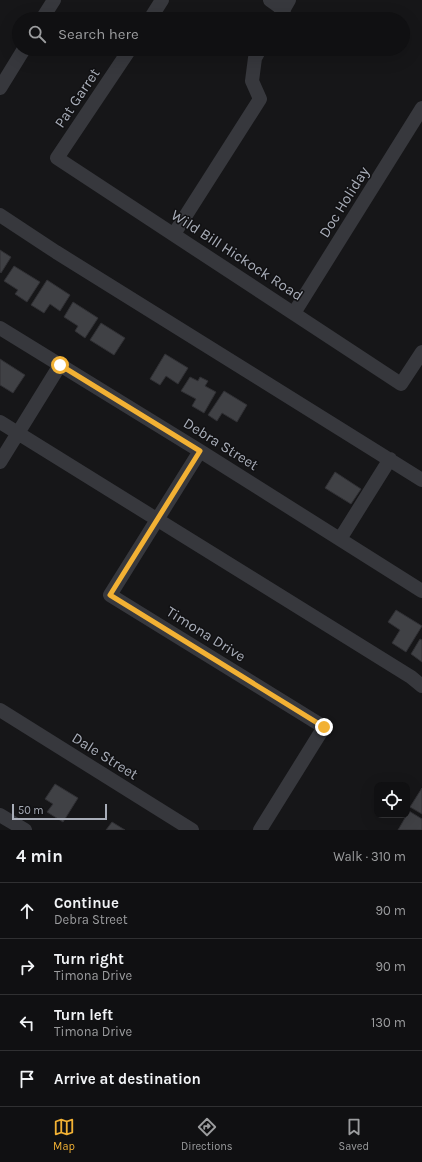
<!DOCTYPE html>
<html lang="en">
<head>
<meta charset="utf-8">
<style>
	body { margin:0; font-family:Karla,sans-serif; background:#19191b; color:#f1f3f6 }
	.controls { position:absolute; right:12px; bottom:12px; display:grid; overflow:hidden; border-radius:8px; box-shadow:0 4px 16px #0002 }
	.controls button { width:36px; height:36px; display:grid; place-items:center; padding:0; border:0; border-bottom:1px solid #303032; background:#101012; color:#f1f3f6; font:20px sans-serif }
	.scale { position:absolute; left:12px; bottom:10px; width:95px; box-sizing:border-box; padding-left:4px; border:2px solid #a8adb8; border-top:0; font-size:11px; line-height:14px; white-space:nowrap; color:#a8adb8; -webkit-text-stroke:3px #111113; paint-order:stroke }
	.stop { position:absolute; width:12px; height:12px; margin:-9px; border:3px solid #f2b134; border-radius:50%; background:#fff }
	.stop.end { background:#f2b134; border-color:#fff; box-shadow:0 1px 4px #0008 }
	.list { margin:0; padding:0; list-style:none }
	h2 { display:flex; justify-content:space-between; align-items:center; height:52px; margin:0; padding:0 16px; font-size:17px }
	h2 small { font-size:13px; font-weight:400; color:#9c9d9f }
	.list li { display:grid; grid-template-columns:26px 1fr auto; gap:12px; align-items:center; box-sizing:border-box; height:56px; padding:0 16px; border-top:1px solid #303032 }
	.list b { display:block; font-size:15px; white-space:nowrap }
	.list p { margin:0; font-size:13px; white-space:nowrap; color:#9c9d9f }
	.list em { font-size:13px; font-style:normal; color:#9c9d9f }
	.icon { flex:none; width:22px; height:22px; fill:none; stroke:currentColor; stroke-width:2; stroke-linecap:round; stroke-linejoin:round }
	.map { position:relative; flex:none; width:422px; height:830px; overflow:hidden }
	.search { position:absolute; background:#101012; box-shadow:0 4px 16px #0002; left:12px; right:12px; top:12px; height:44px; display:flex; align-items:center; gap:10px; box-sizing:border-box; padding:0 14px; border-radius:22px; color:#9c9d9f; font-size:15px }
	.sheet { height:276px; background:#101012 }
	nav { display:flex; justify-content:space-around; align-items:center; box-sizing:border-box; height:56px; border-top:1px solid #303032; background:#101012; font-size:11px; color:#9c9d9f }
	nav a { display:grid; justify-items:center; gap:2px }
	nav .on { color:#f2b134 }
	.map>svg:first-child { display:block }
</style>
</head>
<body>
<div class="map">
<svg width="422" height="830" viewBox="0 0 422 830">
	<rect width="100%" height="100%" fill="#161618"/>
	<path fill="#404145" stroke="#303034" d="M 0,250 L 11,257 L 1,273 L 0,272 Z
		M 14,266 L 40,282 L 27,302 L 15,294 L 18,290 L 4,281 Z
		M 47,280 L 70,295 L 60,311 L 50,304 L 44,313 L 31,305 Z
		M 73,302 L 98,318 L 85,338 L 75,331 L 78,326 L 64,317 Z
		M 101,323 L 125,338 L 114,355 L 90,340 Z
		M 165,354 L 188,368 L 178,384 L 166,376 L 160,385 L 150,379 Z
		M 0,359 L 25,375 L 13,393 L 0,385 Z
		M 190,377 L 198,381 L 200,377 L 208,381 L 205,386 L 216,392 L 204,413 L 192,406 L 196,399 L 181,391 Z
		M 224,391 L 247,405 L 237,422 L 222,413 L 217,421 L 208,415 Z
		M 335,472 L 361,489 L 351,504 L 325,488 Z
		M 396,610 L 422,626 L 406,652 L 392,643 L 400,630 L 388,622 Z
		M 420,639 L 422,640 L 422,662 L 411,654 Z
		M 55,784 L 78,798 L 63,822 L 47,812 L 53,804 L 45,799 Z
		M 422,788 L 422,814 L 410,807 Z
		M 409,811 L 422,819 L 422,830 L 398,830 Z
		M 112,822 L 125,830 L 106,830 Z"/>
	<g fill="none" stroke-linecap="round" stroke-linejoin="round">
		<path stroke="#37383d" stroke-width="14" d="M 270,0 L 284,10
			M 42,19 L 54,0
			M 150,19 L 162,0
			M 278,19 L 289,0
			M 130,49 L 57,158 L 401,384 L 422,352
			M 0,88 L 24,49
			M 0,215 L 56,252 L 422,480
			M 174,234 L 260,99 L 252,81 L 255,58 L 260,49
			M 294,313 L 422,108
			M 0,328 L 200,451 L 422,591
			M 0,422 L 411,677 L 422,686
			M 200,451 L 110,595 L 324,727 L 260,830
			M 0,462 L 60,365
			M 340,539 L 390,459
			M 0,710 L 192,830
			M 0,815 L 25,830"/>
	</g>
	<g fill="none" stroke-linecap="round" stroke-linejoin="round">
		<path stroke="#f2b134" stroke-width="5" d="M 60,365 L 200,451 L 110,595 L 324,727"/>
	</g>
	<g text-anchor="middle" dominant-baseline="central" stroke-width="3" stroke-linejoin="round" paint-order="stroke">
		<g font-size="15" fill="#a8adb8" stroke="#111113">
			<text transform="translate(77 98) rotate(-56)">Pat Garret</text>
			<text transform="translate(344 202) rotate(-58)">Doc Holiday</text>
			<text transform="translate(237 255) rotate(33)">Wild Bill Hickock Road</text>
			<text transform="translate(221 444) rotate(32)">Debra Street</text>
			<text transform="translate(206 634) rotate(32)">Timona Drive</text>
			<text transform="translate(105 756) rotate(32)">Dale Street</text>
		</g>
	</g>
</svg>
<div class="controls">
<button><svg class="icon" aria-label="locate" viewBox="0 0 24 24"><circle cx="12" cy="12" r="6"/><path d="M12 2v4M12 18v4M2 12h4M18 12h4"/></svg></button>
</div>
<div class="scale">50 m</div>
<div class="stop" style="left:60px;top:365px"></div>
<div class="stop end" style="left:324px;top:727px"></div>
<div class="search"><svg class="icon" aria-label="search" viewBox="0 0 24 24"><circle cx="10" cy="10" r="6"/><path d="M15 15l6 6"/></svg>Search here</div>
</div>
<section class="sheet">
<h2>4 min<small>Walk · 310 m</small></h2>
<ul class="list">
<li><svg class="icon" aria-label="ahead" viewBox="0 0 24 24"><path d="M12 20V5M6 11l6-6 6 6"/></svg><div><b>Continue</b><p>Debra Street</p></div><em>90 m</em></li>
<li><svg class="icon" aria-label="right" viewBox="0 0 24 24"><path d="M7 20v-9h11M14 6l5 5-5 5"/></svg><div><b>Turn right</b><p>Timona Drive</p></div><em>90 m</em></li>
<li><svg class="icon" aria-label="left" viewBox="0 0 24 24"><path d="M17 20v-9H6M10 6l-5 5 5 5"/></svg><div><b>Turn left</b><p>Timona Drive</p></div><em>130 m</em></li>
<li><svg class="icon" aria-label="arrive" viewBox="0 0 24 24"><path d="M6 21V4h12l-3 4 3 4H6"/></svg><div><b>Arrive at destination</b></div></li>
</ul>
</section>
<nav>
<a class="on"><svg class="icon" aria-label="map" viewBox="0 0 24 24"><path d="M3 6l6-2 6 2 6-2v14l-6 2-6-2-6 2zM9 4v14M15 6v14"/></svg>Map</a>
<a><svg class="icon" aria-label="directions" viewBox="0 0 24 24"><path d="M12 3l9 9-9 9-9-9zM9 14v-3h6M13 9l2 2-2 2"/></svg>Directions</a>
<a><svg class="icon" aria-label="saved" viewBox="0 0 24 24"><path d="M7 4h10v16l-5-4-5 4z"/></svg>Saved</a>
</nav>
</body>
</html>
